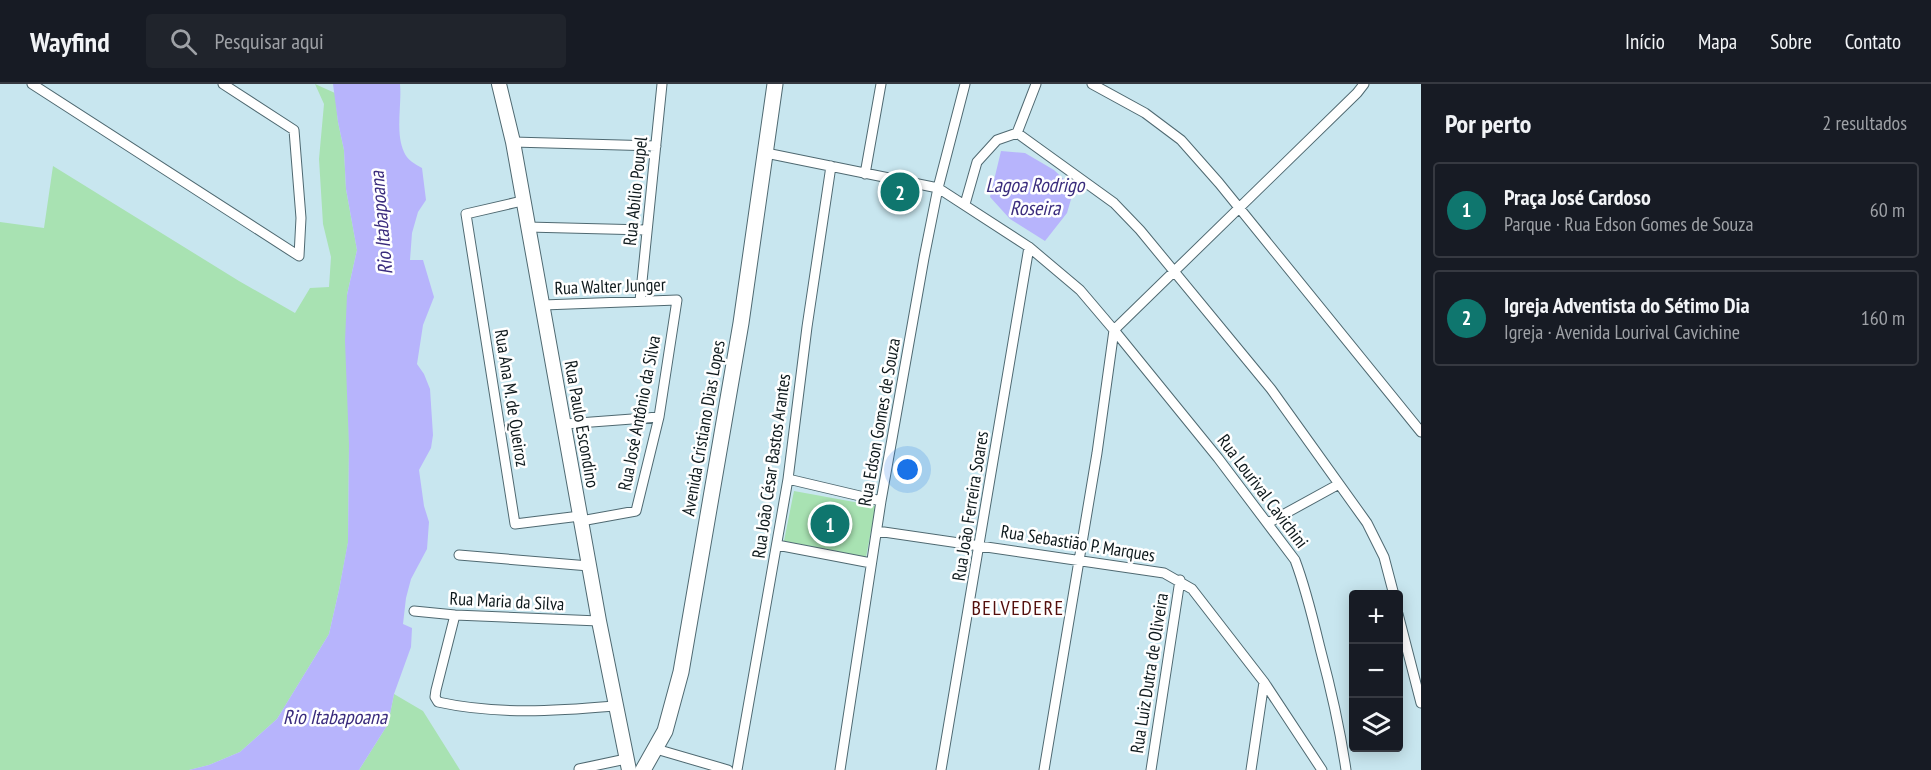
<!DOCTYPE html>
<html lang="pt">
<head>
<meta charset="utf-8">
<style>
	body { margin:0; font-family:"PT Sans Narrow",sans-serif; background:#20242c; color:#f1f3f6 }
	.controls { position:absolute; right:18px; bottom:18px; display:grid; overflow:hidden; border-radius:6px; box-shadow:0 3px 15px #0003 }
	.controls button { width:54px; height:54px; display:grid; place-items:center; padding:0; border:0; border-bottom:2px solid #363941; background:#171b24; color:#f1f3f6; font:30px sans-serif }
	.you { position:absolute; left:908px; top:386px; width:21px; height:21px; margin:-15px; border:4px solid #fff; border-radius:50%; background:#1a73e8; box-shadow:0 0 0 9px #1a73e833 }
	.badge { display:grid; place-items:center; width:39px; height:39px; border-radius:50%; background:#0f766e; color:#fff; font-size:20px; font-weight:700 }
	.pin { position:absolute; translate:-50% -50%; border:3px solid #fff; box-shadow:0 2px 6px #0006 }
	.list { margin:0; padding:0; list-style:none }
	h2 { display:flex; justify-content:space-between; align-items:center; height:78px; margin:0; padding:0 24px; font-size:26px }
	h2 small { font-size:20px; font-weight:400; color:#9ea1a6 }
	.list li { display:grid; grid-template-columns:39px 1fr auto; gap:18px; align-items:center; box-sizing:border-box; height:96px; margin:0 12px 12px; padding:0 12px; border:2px solid #363941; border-radius:6px }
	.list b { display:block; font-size:22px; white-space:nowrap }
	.list p { margin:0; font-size:20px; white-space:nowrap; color:#9ea1a6 }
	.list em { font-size:20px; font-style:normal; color:#9ea1a6 }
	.icon { flex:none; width:33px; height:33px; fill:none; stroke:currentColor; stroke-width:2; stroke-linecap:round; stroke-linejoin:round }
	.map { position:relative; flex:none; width:1421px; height:686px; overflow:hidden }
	header { display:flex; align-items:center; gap:36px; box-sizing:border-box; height:84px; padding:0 30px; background:#171b24; border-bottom:2px solid #363941 }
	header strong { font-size:28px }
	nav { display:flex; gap:33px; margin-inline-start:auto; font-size:21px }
	.search { width:420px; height:54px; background:#20242c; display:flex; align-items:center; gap:15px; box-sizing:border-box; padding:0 21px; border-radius:6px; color:#9ea1a6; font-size:22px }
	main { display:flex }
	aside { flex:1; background:#171b24 }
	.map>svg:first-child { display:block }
</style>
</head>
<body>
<header>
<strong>Wayfind</strong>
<div class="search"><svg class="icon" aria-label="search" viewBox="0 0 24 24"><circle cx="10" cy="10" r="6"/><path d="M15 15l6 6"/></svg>Pesquisar aqui</div>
<nav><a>Início</a><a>Mapa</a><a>Sobre</a><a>Contato</a></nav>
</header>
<main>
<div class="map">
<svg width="1421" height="686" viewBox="0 0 1421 686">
	<rect width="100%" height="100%" fill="#c8e6ef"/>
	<path fill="#a8e2b2" d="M 315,0 L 335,9 L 338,38 L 344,66 L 346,105 L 357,166 L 347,211 L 349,361 L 348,459 L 339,506 L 329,550 L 277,635 L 240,668 L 209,681 L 189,686 L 0,686 L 0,138 L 44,144 L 53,82 L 239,197 L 295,229 L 310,204 L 329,203 L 331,173 L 323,140 L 319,75 L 324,20 Z
		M 794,407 L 876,422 L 866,473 L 784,457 Z
		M 394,610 L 423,627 L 460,686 L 359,686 L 388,640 Z"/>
	<path fill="#b7b4fc" d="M 333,0 L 400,0 C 402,21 395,48 404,68 C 407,76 415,80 422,84 L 426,116 L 418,128 L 412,149 L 410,176 L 423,176 L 434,213 L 423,241 L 417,280 L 424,290 L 430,305 L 433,351 L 431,364 L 419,386 L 424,422 L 429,438 L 427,465 L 411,495 L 406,514 L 403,540 L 412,544 L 411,563 L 394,610 L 388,640 L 359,686 L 189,686 L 209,681 L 240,668 L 277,635 L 329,550 L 339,506 L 348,458 L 349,361 L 345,257 L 347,211 L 357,166 L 346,105 L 344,66 L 338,38 Z
		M 1001,67 L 1025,69 L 1054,86 L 1074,105 L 1067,129 L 1045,157 L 1010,135 L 990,113 Z"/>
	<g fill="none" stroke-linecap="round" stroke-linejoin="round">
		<defs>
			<path id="minor" d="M 32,0 L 299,172 L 301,134 L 294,46 L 223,0
				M 1092,0 L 1145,29 L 1181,56 L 1219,99 L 1421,348
				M 1017,49 L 1114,119 L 1140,146 L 1271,305 L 1367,439 L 1384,473 L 1394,511
				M 513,58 L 656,62
				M 766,69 L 938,104 L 1029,163 L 1080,206 L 1114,246 L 1218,374 L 1295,476 C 1306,505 1313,535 1320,564 C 1331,605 1340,645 1346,686
				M 865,90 L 881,0
				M 522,117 L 466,130 L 515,440 L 580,432
				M 965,120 L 977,78 L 997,56 L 1017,49 L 1036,0
				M 527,143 L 646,146
				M 640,217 L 662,0
				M 543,221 L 677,216 L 659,333 L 636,427 L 581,437
				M 1114,246 L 1357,9 L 1364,0
				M 565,340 L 659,333
				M 788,395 L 881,417
				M 1268,439 L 1339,400
				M 877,447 L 1164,489 L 1192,505 L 1264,598 L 1322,686
				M 777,461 L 871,479
				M 459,471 L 589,482
				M 414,527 L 455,531 L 599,537
				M 1398,530 L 1421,619
				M 455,531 L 436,606 L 435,613 L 438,618 C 497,631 556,627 615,622
				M 656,665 L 728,686
				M 579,685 L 626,675
				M 737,686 L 788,395 L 807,243 L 831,82
				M 840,686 L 881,417 L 924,174 L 938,104 L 965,0
				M 941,686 L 1029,163
				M 1044,686 L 1097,369 L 1114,246
				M 1151,686 L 1180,496
				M 1251,686 L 1264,598"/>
			<path id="secondary" d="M 499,0 L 513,58 L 599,537 L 629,686"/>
			<path id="primary" d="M 643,686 L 665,647 L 681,588 L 741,239 L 775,0"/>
		</defs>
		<use href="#minor" stroke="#4f6971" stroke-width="11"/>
		<use href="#secondary" stroke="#4f6971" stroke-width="16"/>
		<use href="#primary" stroke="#4f6971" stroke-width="17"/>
		<use href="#minor" stroke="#fff" stroke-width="9"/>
		<use href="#secondary" stroke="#fff" stroke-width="14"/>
		<use href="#primary" stroke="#fff" stroke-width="15"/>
	</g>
	<g text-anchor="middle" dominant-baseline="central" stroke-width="5" stroke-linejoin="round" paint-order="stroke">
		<g font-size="18" fill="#0e191c" stroke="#fff">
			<text transform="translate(635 107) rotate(-84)">Rua Abílio Poupel</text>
			<text transform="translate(610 202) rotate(-2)">Rua Walter Junger</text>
			<text transform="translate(512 314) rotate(81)">Rua Ana M. de Queiroz</text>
			<text transform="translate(639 329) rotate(-79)">Rua José Antônio da Silva</text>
			<text transform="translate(879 338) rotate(-80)">Rua Edson Gomes de Souza</text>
			<text transform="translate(582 340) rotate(80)">Rua Paulo Escondino</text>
			<text transform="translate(703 344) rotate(-80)">Avenida Cristiano Dias Lopes</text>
			<text transform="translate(771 382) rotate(-82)">Rua João César Bastos Arantes</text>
			<text transform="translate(1263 407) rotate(53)">Rua Lourival Cavichini</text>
			<text transform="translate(970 422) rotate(-81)">Rua João Ferreira Soares</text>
			<text transform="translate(1078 459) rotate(9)">Rua Sebastião P. Marques</text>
			<text transform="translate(507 517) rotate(3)">Rua Maria da Silva</text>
			<text transform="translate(1149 589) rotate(-81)">Rua Luiz Dutra de Oliveira</text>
		</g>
		<g font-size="20" font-style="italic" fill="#3a2c7d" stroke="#fff">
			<text x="1035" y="101">Lagoa Rodrigo<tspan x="1035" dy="23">Roseira</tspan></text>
			<text transform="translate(381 139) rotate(-95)">Rio Itabapoana</text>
			<text x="335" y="633">Rio Itabapoana</text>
		</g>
		<g font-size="20" letter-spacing="1.5" fill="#530f0c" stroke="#fff">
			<text x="1018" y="524">BELVEDERE</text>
		</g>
	</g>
</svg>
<div class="controls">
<button>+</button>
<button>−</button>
<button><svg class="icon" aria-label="layers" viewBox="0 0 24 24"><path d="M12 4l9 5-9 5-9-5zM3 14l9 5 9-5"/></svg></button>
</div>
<div class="you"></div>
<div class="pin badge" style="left:830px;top:440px">1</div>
<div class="pin badge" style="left:900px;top:108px">2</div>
</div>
<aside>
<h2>Por perto<small>2 resultados</small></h2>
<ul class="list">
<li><span class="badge">1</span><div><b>Praça José Cardoso</b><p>Parque · Rua Edson Gomes de Souza</p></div><em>60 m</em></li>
<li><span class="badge">2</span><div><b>Igreja Adventista do Sétimo Dia</b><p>Igreja · Avenida Lourival Cavichine</p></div><em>160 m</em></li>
</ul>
</aside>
</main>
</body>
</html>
